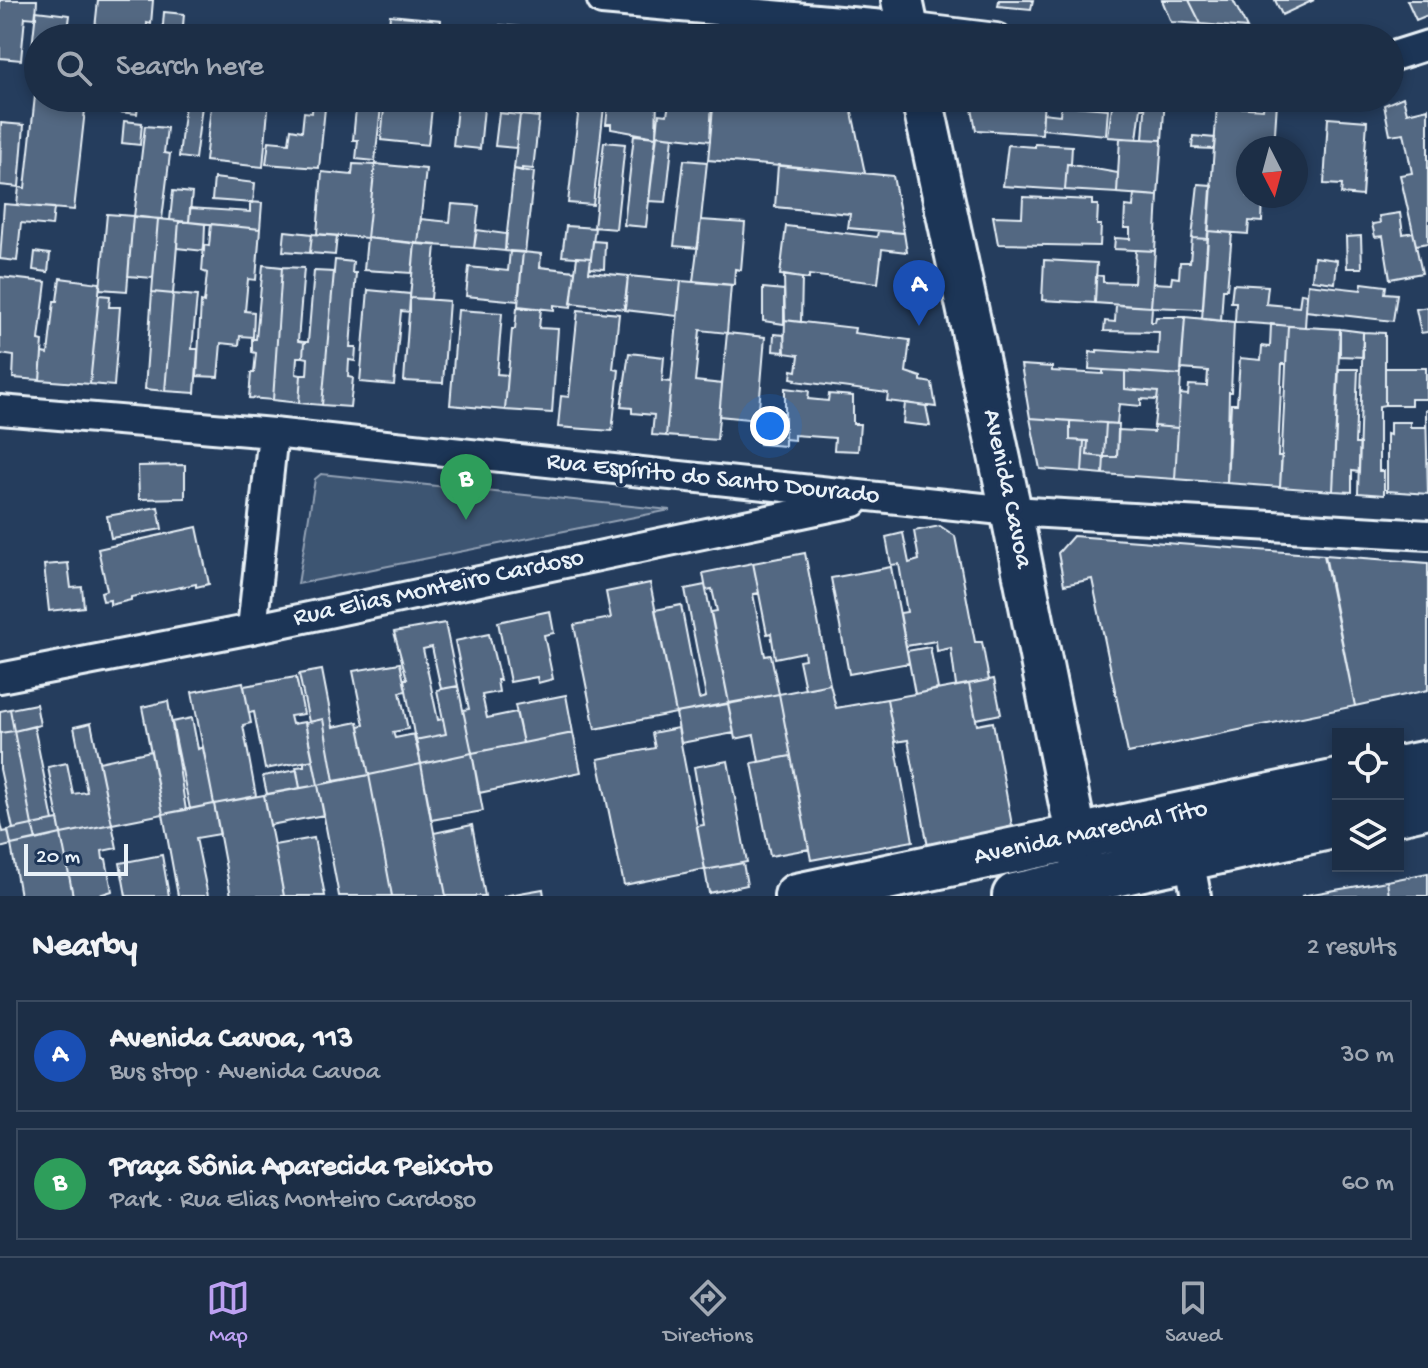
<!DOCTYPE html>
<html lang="en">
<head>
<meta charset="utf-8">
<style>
	body { margin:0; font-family:"Gochi Hand",sans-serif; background:#25364d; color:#f1f3f6 }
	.controls { position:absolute; right:24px; bottom:24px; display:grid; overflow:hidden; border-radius:0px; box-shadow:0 4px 12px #0003 }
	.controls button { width:72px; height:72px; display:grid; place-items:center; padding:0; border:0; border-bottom:2px solid #3a4a5f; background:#1c2e46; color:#f1f3f6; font:40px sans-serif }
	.compass { position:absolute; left:1236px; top:136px; width:72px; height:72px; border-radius:50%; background:#1c2e46; box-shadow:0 4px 12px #0003; rotate:174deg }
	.scale { position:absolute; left:24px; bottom:20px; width:104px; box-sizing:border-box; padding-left:8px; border:4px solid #e8f1f8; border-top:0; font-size:22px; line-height:28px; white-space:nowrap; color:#e8f1f8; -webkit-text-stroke:6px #1d3557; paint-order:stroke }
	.you { position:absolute; left:770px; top:426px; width:28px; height:28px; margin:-20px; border:6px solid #fff; border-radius:50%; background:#1a73e8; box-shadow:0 0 0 12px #1a73e833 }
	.badge { display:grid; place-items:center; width:52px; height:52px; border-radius:50%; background:#bca0f2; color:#fff; font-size:26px; font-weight:700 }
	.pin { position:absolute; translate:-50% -66px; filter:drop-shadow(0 2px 4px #0008) }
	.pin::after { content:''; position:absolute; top:42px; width:28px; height:24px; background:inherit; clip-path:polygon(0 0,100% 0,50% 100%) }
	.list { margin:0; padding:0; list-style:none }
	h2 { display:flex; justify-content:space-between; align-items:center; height:104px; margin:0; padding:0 32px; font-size:34px }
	h2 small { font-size:26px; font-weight:400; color:#a0a8b3 }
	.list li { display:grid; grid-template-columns:52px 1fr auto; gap:24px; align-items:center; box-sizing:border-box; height:112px; margin:0 16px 16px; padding:0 16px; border:2px solid #3a4a5f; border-radius:0px }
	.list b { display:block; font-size:30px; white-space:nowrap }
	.list p { margin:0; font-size:26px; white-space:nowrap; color:#a0a8b3 }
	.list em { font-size:26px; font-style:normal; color:#a0a8b3 }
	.icon { flex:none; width:44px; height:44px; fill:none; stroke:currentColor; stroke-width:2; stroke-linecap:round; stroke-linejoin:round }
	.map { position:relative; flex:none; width:1428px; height:896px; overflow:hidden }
	.search { position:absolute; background:#1c2e46; box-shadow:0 4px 12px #0003; left:24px; right:24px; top:24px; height:88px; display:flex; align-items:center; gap:20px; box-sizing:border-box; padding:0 28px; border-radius:44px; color:#a0a8b3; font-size:30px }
	.sheet { height:360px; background:#1c2e46 }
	nav { display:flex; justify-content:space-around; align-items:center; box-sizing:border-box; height:112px; border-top:2px solid #3a4a5f; background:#1c2e46; font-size:22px; color:#a0a8b3 }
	nav a { display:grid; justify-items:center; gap:4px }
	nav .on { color:#bca0f2 }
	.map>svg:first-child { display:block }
</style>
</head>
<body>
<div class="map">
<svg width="1428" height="896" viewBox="0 0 1428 896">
	<rect width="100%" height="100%" fill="#253d5d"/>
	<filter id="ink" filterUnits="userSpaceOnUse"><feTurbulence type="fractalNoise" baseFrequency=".0125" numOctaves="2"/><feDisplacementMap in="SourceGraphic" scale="16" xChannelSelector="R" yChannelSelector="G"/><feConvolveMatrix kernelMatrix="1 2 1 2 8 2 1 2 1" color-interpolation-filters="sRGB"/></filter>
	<g filter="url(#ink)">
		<path fill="#3e5472" stroke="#93a2b5" stroke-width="2" d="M 321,474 L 670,510 L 298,584 L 315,479 Z"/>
		<path fill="#536782" stroke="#e8f1f8" stroke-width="2" d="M 0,0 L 37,0 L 36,18 L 25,17 L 21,60 L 0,58 Z
			M 98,0 L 153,0 L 151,24 L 147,23 L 146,38 L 94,38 Z
			M 999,0 L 1033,0 L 1031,9 L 998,6 Z
			M 1162,0 L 1189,0 L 1201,24 L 1171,22 Z
			M 1189,0 L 1233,0 L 1247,28 L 1201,24 Z
			M 1275,0 L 1314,0 L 1282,15 Z
			M 1407,0 L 1428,0 L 1428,15 L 1416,20 Z
			M 36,11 L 70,15 L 67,38 L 38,38 L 38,67 L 30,66 Z
			M 164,12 L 184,14 L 182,38 L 162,38 Z
			M 390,15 L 441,20 L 439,38 L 388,38 Z
			M 500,25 L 530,28 L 529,38 L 501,38 Z
			M 210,30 L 280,36 L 209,38 Z
			M 35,96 L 86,101 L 74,210 L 17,205 L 19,187 L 25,188 Z
			M 1403,97 L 1407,113 L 1428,108 L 1428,243 L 1416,245 L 1400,175 L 1412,173 L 1404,133 L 1390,135 L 1384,105 Z
			M 91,98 L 139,98 L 137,114 L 90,109 Z
			M 212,98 L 269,98 L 263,167 L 205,161 Z
			M 313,98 L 326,98 L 319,168 L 266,164 L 269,141 L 289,143 L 291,129 L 302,131 L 304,112 L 312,113 Z
			M 357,98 L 382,98 L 375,161 L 356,159 L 358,140 L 353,140 Z
			M 385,98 L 433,98 L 428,145 L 381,140 Z
			M 454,98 L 485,98 L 480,149 L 453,146 L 457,107 L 453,107 Z
			M 500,98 L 522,98 L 520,115 L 499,113 Z
			M 522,98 L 551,98 L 550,107 L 540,106 L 539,117 L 520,115 Z
			M 580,98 L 605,98 L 593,205 L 568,203 Z
			M 609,98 L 657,98 L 656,137 L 611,129 L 611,124 L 606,124 Z
			M 670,98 L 712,98 L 710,141 L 657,135 L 659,114 L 667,115 Z
			M 714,98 L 849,98 L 865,173 L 708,160 Z
			M 970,98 L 1044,98 L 1042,134 L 976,130 Z
			M 1113,98 L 1145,98 L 1144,108 L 1141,108 L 1137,139 L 1108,137 Z
			M 1146,98 L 1165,98 L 1162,140 L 1143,139 Z
			M 1264,101 L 1277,102 L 1274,148 L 1248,148 L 1248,196 L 1263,196 L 1262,222 L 1249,221 L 1248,234 L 1208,231 L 1217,106 L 1263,109 Z
			M 185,104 L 202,106 L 195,159 L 179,157 Z
			M 1061,105 L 1108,109 L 1106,135 L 1042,129 L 1043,113 L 1060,115 Z
			M 499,113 L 520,115 L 516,148 L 495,146 Z
			M 520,115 L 539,117 L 533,169 L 522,168 L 522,171 L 514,169 Z
			M 1328,118 L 1367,121 L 1362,196 L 1341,194 L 1342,185 L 1324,184 Z
			M 124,121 L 142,123 L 140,145 L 122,143 Z
			M 1,123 L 24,125 L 19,187 L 0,185 Z
			M 145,126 L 167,128 L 164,153 L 170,154 L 162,219 L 134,217 Z
			M 634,135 L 656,137 L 646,227 L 624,225 Z
			M 657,135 L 673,137 L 666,202 L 649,201 Z
			M 1193,136 L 1215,138 L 1214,149 L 1192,148 Z
			M 1120,138 L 1162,140 L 1158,196 L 1117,193 Z
			M 604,142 L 625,144 L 616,229 L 594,227 Z
			M 1035,144 L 1072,146 L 1071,164 L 1067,164 L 1065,190 L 1003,186 L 1008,145 L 1035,147 Z
			M 684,160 L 707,162 L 698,248 L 674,246 Z
			M 353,164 L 375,165 L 367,238 L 317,234 L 322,172 L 352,175 Z
			M 375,164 L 426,169 L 418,244 L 367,238 Z
			M 1067,164 L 1118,173 L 1117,193 L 1065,190 Z
			M 778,165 L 893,176 L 904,233 L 848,228 L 850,214 L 775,207 Z
			M 514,169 L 534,172 L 525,253 L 505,251 Z
			M 214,178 L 255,183 L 253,203 L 212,200 Z
			M 1198,184 L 1212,185 L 1208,239 L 1192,238 Z
			M 173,191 L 192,193 L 189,222 L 170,220 Z
			M 1134,194 L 1158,196 L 1155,251 L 1114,249 L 1115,238 L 1130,239 L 1130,228 L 1124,228 L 1125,206 L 1133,207 Z
			M 1023,197 L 1092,200 L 1092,205 L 1098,205 L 1097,225 L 1101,225 L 1100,246 L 998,244 L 993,216 L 1022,217 Z
			M 250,202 L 262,203 L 260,229 L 189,222 L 190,208 L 250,212 Z
			M 4,204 L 54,208 L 52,226 L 21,223 L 17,261 L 0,259 Z
			M 452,204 L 479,206 L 474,248 L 418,244 L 421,219 L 450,222 Z
			M 1400,213 L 1403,234 L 1413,232 L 1422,273 L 1390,279 L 1383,236 L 1375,237 L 1372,224 L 1380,223 L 1379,216 Z
			M 107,214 L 133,216 L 127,291 L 100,289 Z
			M 133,216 L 158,219 L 153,278 L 128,276 Z
			M 158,219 L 179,221 L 173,294 L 152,292 Z
			M 701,220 L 745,223 L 741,270 L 735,269 L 734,285 L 693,281 Z
			M 179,221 L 205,224 L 204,251 L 177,248 Z
			M 211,224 L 260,229 L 256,280 L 248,279 L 245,311 L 254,312 L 253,337 L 240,336 L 239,345 L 221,343 L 218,377 L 197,376 L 201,302 L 204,303 L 207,273 L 202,271 L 204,245 L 209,246 Z
			M 566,226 L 595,228 L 591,258 L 562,256 Z
			M 786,226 L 877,237 L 878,231 L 904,233 L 907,252 L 882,249 L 878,283 L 809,275 L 809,279 L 780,275 Z
			M 477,230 L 506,234 L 505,251 L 474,248 Z
			M 285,231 L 312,234 L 310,253 L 283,251 Z
			M 1208,231 L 1232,233 L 1227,289 L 1223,289 L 1221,321 L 1202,319 Z
			M 312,234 L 337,236 L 335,255 L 310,253 Z
			M 1361,236 L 1362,268 L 1347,268 L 1346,237 Z
			M 367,238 L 415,243 L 412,273 L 364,270 Z
			M 1192,238 L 1208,239 L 1203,309 L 1151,307 L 1153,283 L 1171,284 L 1172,277 L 1179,278 L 1180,262 L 1190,262 Z
			M 593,241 L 605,242 L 604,269 L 590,268 Z
			M 415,243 L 436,245 L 431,299 L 410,298 Z
			M 1136,250 L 1155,251 L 1151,307 L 1095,303 L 1096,275 L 1103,276 L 1103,282 L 1134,283 Z
			M 510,251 L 523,252 L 518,301 L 466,296 L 469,267 L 508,271 Z
			M 35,252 L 50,254 L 48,272 L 33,270 Z
			M 523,252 L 541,254 L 540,267 L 575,271 L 571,307 L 554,305 L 554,310 L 518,306 Z
			M 577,257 L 591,258 L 589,272 L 628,276 L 624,309 L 571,303 Z
			M 1314,257 L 1337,260 L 1335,283 L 1312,280 Z
			M 335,260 L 353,262 L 352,273 L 356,273 L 350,347 L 356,347 L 355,361 L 349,360 L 348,377 L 353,378 L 350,407 L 322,405 Z
			M 1044,260 L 1097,263 L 1095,303 L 1042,300 Z
			M 263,265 L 282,267 L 273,400 L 249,398 L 251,373 L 254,373 L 256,353 L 252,352 L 252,339 L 256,339 Z
			M 282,267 L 304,268 L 298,341 L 304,342 L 303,357 L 297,357 L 296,374 L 301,375 L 299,403 L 273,400 Z
			M 314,271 L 334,272 L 322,405 L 299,403 L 301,375 L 307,375 L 308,358 L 303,357 L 304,342 L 308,342 Z
			M 784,275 L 802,278 L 801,322 L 785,320 Z
			M 628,276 L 681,281 L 677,316 L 625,310 Z
			M 0,277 L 46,282 L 39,340 L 43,341 L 40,380 L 13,378 L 14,356 L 0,354 Z
			M 60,278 L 100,283 L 90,384 L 40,380 L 42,353 L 48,354 L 54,301 L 57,301 Z
			M 681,281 L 731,285 L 727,333 L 700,330 L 697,362 L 695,381 L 722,384 L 717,440 L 666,436 Z
			M 1362,283 L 1386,286 L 1385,293 L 1397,294 L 1393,321 L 1306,311 L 1308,284 L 1361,290 Z
			M 1233,284 L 1268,286 L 1266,304 L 1299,307 L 1301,293 L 1307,294 L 1305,327 L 1235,322 L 1236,302 L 1231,302 Z
			M 763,288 L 784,290 L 784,324 L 763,321 Z
			M 368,290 L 410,294 L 410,312 L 401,311 L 394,385 L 360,382 Z
			M 152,292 L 173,294 L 165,391 L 145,389 Z
			M 173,294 L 197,296 L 192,349 L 198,349 L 195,393 L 165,391 Z
			M 99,295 L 110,296 L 109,307 L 120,307 L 114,386 L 90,384 Z
			M 410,298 L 449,301 L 443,383 L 404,381 Z
			M 1116,305 L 1152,307 L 1151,322 L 1155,322 L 1156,317 L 1185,317 L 1181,375 L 1089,369 L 1090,352 L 1097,353 L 1097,350 L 1158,354 L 1159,332 L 1104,331 L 1105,321 L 1115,322 Z
			M 1428,307 L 1428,332 L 1421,333 L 1416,309 Z
			M 517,308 L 541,309 L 539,328 L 558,329 L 552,413 L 505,410 L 512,329 L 515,329 Z
			M 458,310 L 502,313 L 497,374 L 508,375 L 505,410 L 450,405 Z
			M 578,310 L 619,314 L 613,369 L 619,370 L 612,431 L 558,427 L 561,396 L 569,397 Z
			M 1185,317 L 1234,322 L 1231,392 L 1229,392 L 1227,483 L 1175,479 L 1180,394 L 1188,395 L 1189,385 L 1207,386 L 1208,371 L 1181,369 Z
			M 785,320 L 855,328 L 854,333 L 910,340 L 906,372 L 921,377 L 921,381 L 932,383 L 936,407 L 887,401 L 888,393 L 795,381 L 796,379 L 791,378 L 792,370 L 797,371 L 799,355 L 784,353 Z
			M 1271,324 L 1288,326 L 1286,364 L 1282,364 L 1278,456 L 1282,456 L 1280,487 L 1227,483 L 1231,404 L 1237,404 L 1240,358 L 1261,360 L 1262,346 L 1270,347 Z
			M 1288,326 L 1340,329 L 1333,491 L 1280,487 Z
			M 1340,329 L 1363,332 L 1363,357 L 1340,356 Z
			M 1363,332 L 1385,333 L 1385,405 L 1379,406 L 1379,471 L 1384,471 L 1384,495 L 1358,493 Z
			M 727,333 L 765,337 L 758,420 L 719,416 Z
			M 774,334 L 784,335 L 785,352 L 773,351 Z
			M 629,353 L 664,357 L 662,381 L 671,382 L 666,436 L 652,435 L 654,415 L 632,413 L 632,408 L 621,407 Z
			M 1021,365 L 1052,367 L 1052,371 L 1103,374 L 1103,370 L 1125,371 L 1125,389 L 1158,392 L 1157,400 L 1141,399 L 1141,406 L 1119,404 L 1117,424 L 1030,418 Z
			M 1385,368 L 1426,368 L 1426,399 L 1411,399 L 1411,405 L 1385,405 Z
			M 1339,369 L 1358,369 L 1355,444 L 1360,444 L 1359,472 L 1352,471 L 1352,492 L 1333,491 Z
			M 1125,371 L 1181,375 L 1178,428 L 1154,426 L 1158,392 L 1125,389 Z
			M 785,388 L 809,391 L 808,399 L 828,401 L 829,394 L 853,396 L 853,424 L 860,424 L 858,451 L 834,450 L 835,438 L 794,435 L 794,440 L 785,439 Z
			M 905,403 L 926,406 L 930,426 L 903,423 Z
			M 1426,409 L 1428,494 L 1387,491 L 1387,434 L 1390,435 L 1390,422 L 1410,422 L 1410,427 L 1426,427 Z
			M 762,411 L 785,413 L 785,446 L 760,444 Z
			M 1030,418 L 1070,421 L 1070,440 L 1084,441 L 1082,472 L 1040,469 Z
			M 1070,421 L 1106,423 L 1104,457 L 1087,455 L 1088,441 L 1070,440 Z
			M 1106,423 L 1119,424 L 1117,457 L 1104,457 Z
			M 1154,426 L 1178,428 L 1175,479 L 1103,474 L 1104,457 L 1117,457 L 1118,430 L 1154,432 Z
			M 1084,441 L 1088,441 L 1087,455 L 1104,457 L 1103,474 L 1082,472 Z
			M 185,465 L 185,498 L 139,499 L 138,466 Z
			M 158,507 L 162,529 L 111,538 L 107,516 Z
			M 940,526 L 955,536 L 975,642 L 982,642 L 989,680 L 956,686 L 951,648 L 937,651 L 936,641 L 906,646 L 900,613 L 907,612 L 899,564 L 891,565 L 886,537 L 903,533 L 909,563 L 919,560 L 914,531 Z
			M 197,527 L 209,584 L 196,587 L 196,584 L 131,597 L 131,600 L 110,605 L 110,600 L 103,601 L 101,592 L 107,590 L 98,549 Z
			M 1073,536 L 1324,555 L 1355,706 L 1128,753 L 1092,579 L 1064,585 L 1058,553 Z
			M 805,553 L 830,684 L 805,689 L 799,660 L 805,659 L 804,652 L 775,658 L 771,633 L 767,634 L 753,563 Z
			M 1325,555 L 1428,563 L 1428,690 L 1355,706 Z
			M 68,563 L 71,588 L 82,587 L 84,607 L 49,611 L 44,565 Z
			M 753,563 L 759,593 L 753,594 L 765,656 L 771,655 L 779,694 L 729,703 L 711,612 L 717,611 L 712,589 L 706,590 L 703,573 Z
			M 891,567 L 909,663 L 849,674 L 831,578 Z
			M 650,583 L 676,713 L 595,729 L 574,625 L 611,618 L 606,592 Z
			M 705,585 L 729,703 L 676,713 L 655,610 L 681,605 L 699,699 L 706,697 L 685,589 Z
			M 550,611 L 554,633 L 544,635 L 553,679 L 538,683 L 537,677 L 510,682 L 498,622 Z
			M 445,623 L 458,686 L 441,689 L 432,647 L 423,649 L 438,720 L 443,719 L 446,734 L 415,740 L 404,679 L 407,679 L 394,632 Z
			M 489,634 L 500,680 L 497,680 L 499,692 L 482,695 L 487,718 L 516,712 L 523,743 L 472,753 L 463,710 L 469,709 L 455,641 Z
			M 930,647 L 938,689 L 915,694 L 907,651 Z
			M 400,663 L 406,691 L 400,692 L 408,729 L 393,732 L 395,738 L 415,734 L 421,764 L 369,775 L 359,726 L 364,725 L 353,671 Z
			M 322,670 L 333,727 L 358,722 L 369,775 L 334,781 L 323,719 L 309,722 L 299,674 Z
			M 296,677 L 304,714 L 290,716 L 292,724 L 305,722 L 313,760 L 265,769 L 254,712 L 249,713 L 244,686 Z
			M 994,679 L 1001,714 L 976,719 L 969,684 Z
			M 243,682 L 251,723 L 243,725 L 256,796 L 214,804 L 192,692 Z
			M 830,684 L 836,708 L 887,699 L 913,841 L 811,860 L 779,694 Z
			M 969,684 L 977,725 L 993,722 L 1014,836 L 929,852 L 908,740 L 895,742 L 887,699 Z
			M 458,686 L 472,753 L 421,764 L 415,740 L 446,734 L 437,690 Z
			M 779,694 L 791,756 L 759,762 L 754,735 L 735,739 L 728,704 Z
			M 566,695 L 573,733 L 523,743 L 515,705 Z
			M 168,701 L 186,810 L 163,814 L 142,707 Z
			M 36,704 L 40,725 L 14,731 L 10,709 Z
			M 728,704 L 734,733 L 681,743 L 676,713 Z
			M 10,709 L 14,731 L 0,733 L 0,711 Z
			M 192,718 L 198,749 L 203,747 L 214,804 L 190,809 L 172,722 Z
			M 323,719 L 334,781 L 318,785 L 305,723 Z
			M 91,723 L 112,824 L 61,834 L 48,767 L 67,763 L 73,794 L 87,792 L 74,727 Z
			M 34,726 L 53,821 L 32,825 L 14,731 Z
			M 678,728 L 705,869 L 624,885 L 598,759 L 655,748 L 652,733 Z
			M 14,731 L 32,825 L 13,829 L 0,769 L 0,733 Z
			M 573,733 L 581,772 L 479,793 L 472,753 Z
			M 151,751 L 163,814 L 112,824 L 99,762 Z
			M 472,753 L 483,811 L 431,820 L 421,764 Z
			M 791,756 L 809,849 L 770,856 L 752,763 Z
			M 313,760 L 318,785 L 300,788 L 296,767 L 304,766 L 304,762 Z
			M 728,761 L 747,862 L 705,870 L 697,826 L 704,825 L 694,767 Z
			M 421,764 L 446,896 L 392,896 L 369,775 Z
			M 297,770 L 300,788 L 267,794 L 263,776 Z
			M 369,775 L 392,896 L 339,896 L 318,785 Z
			M 318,785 L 324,815 L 270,825 L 264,795 Z
			M 264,795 L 284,896 L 231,896 L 214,804 Z
			M 214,804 L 220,834 L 196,838 L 208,896 L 178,896 L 163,814 Z
			M 0,819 L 3,832 L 8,831 L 11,845 L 0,848 Z
			M 58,820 L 61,834 L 36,840 L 32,825 Z
			M 112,824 L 117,848 L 102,851 L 103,859 L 106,859 L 112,891 L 96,896 L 73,896 L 61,834 Z
			M 32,825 L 36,840 L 11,845 L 8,830 Z
			M 472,825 L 485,896 L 446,896 L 434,833 Z
			M 61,834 L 73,896 L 20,896 L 11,845 Z
			M 314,838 L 325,896 L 284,896 L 274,845 Z
			M 162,855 L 169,896 L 126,896 L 120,863 Z
			M 743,863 L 747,885 L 709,893 L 705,870 Z
			M 1428,873 L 1428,896 L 1389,896 L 1387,881 Z
			M 1387,881 L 1389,896 L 1301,896 Z
			M 543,889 L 544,896 L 503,896 L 514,894 Z"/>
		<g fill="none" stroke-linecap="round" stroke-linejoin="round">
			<defs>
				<path id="street" d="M 602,0 L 907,27 L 996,38
					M 1390,57 L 1428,45
					M 0,410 L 273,433 L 1011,511 L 1428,535
					M 252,629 L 273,433
					M 0,678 L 252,629 L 854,502
					M 1189,858 L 1196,896"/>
				<path id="secondary" d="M 902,0 L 910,38
					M 922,98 L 1011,511 L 1083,869"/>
				<path id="primary" d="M 1398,769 L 1428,763
					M 1398,812 L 1428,805
					M 797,896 L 1338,782
					M 1015,896 L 1338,825"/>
			</defs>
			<use href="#street" stroke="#e8f1f8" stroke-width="34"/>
			<use href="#secondary" stroke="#e8f1f8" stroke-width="46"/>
			<use href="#primary" stroke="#e8f1f8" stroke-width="50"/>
			<use href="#street" stroke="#1d3557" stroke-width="28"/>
			<use href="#secondary" stroke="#1d3557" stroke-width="40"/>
			<use href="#primary" stroke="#1d3557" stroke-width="44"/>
		</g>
	</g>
	<g text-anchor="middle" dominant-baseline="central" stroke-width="8" stroke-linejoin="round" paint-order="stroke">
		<g font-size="26" fill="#e8f1f8" stroke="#1d3557">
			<text transform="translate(713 480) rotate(6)">Rua Espírito do Santo Dourado</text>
			<text transform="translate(1006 489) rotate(78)">Avenida Cavoa</text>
			<text transform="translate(439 589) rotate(-12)">Rua Elias Monteiro Cardoso</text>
			<text transform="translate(1091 834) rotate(-12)">Avenida Marechal Tito</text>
		</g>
	</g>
</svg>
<div class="controls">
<button><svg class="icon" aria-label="locate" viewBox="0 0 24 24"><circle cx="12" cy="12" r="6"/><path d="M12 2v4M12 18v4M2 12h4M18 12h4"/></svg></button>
<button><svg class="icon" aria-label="layers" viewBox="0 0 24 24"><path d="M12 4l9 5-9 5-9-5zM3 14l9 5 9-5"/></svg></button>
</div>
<svg class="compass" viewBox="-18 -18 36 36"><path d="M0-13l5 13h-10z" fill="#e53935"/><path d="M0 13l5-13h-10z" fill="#a0a8b3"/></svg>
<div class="scale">20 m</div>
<div class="you"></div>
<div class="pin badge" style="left:919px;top:326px;background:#1a4fb4">A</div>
<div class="pin badge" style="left:466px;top:520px;background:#2e9e5b">B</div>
<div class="search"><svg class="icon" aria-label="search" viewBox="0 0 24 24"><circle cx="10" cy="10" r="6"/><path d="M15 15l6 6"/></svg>Search here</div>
</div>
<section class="sheet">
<h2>Nearby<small>2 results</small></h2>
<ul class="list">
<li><span class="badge" style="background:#1a4fb4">A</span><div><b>Avenida Cavoa, 113</b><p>Bus stop · Avenida Cavoa</p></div><em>30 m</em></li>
<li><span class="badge" style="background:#2e9e5b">B</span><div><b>Praça Sônia Aparecida Peixoto</b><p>Park · Rua Elias Monteiro Cardoso</p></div><em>60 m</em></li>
</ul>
</section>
<nav>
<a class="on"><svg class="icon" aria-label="map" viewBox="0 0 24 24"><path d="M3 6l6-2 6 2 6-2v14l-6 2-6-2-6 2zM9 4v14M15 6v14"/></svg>Map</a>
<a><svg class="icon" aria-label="directions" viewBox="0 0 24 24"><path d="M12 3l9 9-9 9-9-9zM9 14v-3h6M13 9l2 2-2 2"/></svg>Directions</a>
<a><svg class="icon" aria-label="saved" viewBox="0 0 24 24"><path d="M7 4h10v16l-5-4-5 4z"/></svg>Saved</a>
</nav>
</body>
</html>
